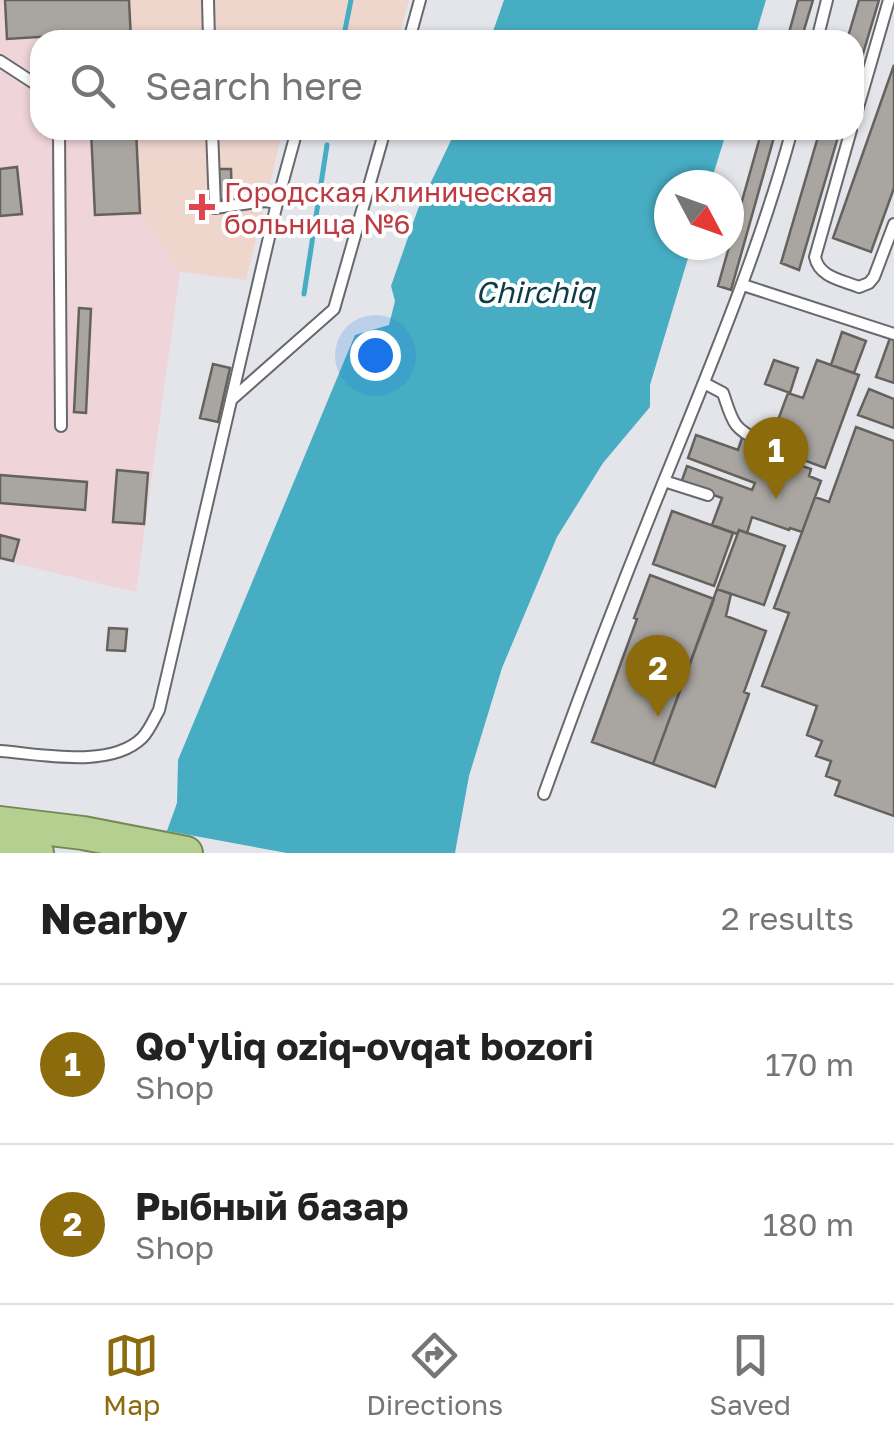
<!DOCTYPE html>
<html lang="en">
<head>
<meta charset="utf-8">
<style>
	body { margin:0; font-family:"Golos Text",sans-serif; background:#f6f6f6; color:#222 }
	.compass { position:absolute; left:654px; top:170px; width:90px; height:90px; border-radius:50%; background:#fff; box-shadow:0 2px 8px #0004; rotate:131deg }
	.you { position:absolute; left:375px; top:355px; width:35px; height:35px; margin:-25px; border:8px solid #fff; border-radius:50%; background:#1a73e8; box-shadow:0 0 0 15px #1a73e833 }
	.badge { display:grid; place-items:center; width:65px; height:65px; border-radius:50%; background:#8c6b0d; color:#fff; font-size:32px; font-weight:700 }
	.pin { position:absolute; translate:-50% -82px; filter:drop-shadow(0 2px 5px #0008) }
	.pin::after { content:''; position:absolute; top:52px; width:35px; height:30px; background:inherit; clip-path:polygon(0 0,100% 0,50% 100%) }
	.list { margin:0; padding:0; list-style:none }
	h2 { display:flex; justify-content:space-between; align-items:center; height:130px; margin:0; padding:0 40px; font-size:42px }
	h2 small { font-size:32px; font-weight:400; color:#767676 }
	.list li { display:grid; grid-template-columns:65px 1fr auto; gap:30px; align-items:center; box-sizing:border-box; height:160px; padding:0 40px; border-top:2px solid #e0e0e0 }
	.list b { display:block; font-size:38px; white-space:nowrap }
	.list p { margin:0; font-size:32px; white-space:nowrap; color:#767676 }
	.list em { font-size:32px; font-style:normal; color:#767676 }
	.icon { flex:none; width:55px; height:55px; fill:none; stroke:currentColor; stroke-width:2; stroke-linecap:round; stroke-linejoin:round }
	.map { position:relative; flex:none; width:894px; height:853px; overflow:hidden }
	.search { position:absolute; background:#fff; box-shadow:0 2px 8px #0004; left:30px; right:30px; top:30px; height:110px; display:flex; align-items:center; gap:25px; box-sizing:border-box; padding:0 35px; border-radius:30px; color:#767676; font-size:38px }
	.sheet { height:450px; background:#fff }
	nav { display:flex; justify-content:space-around; align-items:center; box-sizing:border-box; height:140px; border-top:2px solid #e0e0e0; background:#fff; font-size:28px; color:#767676 }
	nav a { display:grid; justify-items:center; gap:5px }
	nav .on { color:#8c6b0d }
	.map>svg:first-child { display:block }
</style>
</head>
<body>
<div class="map">
<svg width="894" height="853" viewBox="0 0 894 853">
	<rect width="100%" height="100%" fill="#e4e5eb"/>
	<path fill="#efd4d9" d="M 0,0 L 129,0 L 131,40 L 40,40 L 40,130 L 136,130 L 140,213 L 180,272 L 136,592 L 0,560 Z"/>
	<path fill="#eed6cd" d="M 129,0 L 409,0 L 398,40 L 131,40 Z
		M 136,130 L 283,130 L 246,280 L 180,272 L 140,213 Z"/>
	<path fill="#47adc3" d="M 504,0 L 766,0 L 754,40 L 490,40 Z
		M 456,130 L 727,130 L 710,185 L 669,185 L 669,245 L 692,245 L 650,385 L 650,407 L 603,463 L 557,537 L 502,668 L 469,776 L 455,853 L 159,853 L 177,803 L 178,760 L 355,335 L 389,325 L 395,301 L 391,286 L 418,209 Z"/>
	<path fill="#e4e5eb" d="M 162,830 L 287,853 L 154,853 Z"/>
	<g fill="none" stroke-linecap="round" stroke-linejoin="round">
		<path stroke="#47adc3" stroke-width="5" d="M 343,40 L 351,0
			M 304,294 L 327,145"/>
	</g>
	<path fill="#a9a6a2" stroke="#65625e" stroke-width="2.5" d="M 5,0 L 129,0 L 131,40 L 86,40 L 86,34 L 7,39 Z
		M 798,0 L 813,0 L 801,40 L 787,40 Z
		M 859,0 L 879,0 L 854,84 L 854,40 L 847,40 Z
		M 894,65 L 894,188 L 871,252 L 833,238 Z
		M 91,130 L 136,130 L 140,213 L 95,215 Z
		M 762,130 L 776,130 L 731,290 L 718,286 Z
		M 820,130 L 840,130 L 799,270 L 781,263 Z
		M 17,167 L 22,214 L 0,216 L 0,169 Z
		M 215,169 L 231,169 L 232,200 L 215,200 Z
		M 79,308 L 91,309 L 86,413 L 74,412 Z
		M 842,332 L 866,341 L 854,373 L 831,365 Z
		M 890,338 L 894,339 L 894,383 L 876,377 Z
		M 774,360 L 798,368 L 790,393 L 765,384 Z
		M 817,360 L 859,375 L 825,468 L 768,447 L 788,393 L 803,398 Z
		M 213,364 L 230,368 L 218,422 L 200,418 Z
		M 869,389 L 894,399 L 894,428 L 858,415 Z
		M 856,427 L 894,441 L 894,816 L 835,795 L 840,781 L 826,776 L 831,761 L 816,756 L 822,741 L 807,735 L 817,706 L 762,686 L 789,613 L 774,608 L 815,497 L 829,502 Z
		M 696,435 L 738,450 L 743,435 L 769,444 L 764,457 L 781,463 L 782,459 L 811,469 L 809,476 L 821,481 L 802,532 L 790,528 L 789,530 L 752,517 L 747,533 L 739,530 L 737,534 L 712,525 L 722,498 L 681,483 L 687,466 L 752,490 L 755,483 L 688,458 Z
		M 117,470 L 148,473 L 144,524 L 113,522 Z
		M 0,475 L 87,482 L 85,510 L 0,503 Z
		M 672,511 L 733,533 L 714,586 L 653,564 Z
		M 739,530 L 785,546 L 764,605 L 717,589 Z
		M 0,535 L 19,540 L 13,561 L 0,558 Z
		M 650,575 L 714,599 L 653,764 L 592,742 L 637,619 L 634,618 Z
		M 717,589 L 731,594 L 726,616 L 766,631 L 744,692 L 749,694 L 715,787 L 653,764 Z
		M 109,628 L 127,629 L 125,651 L 107,650 Z"/>
	<g fill="none" stroke-linecap="round" stroke-linejoin="round">
		<defs>
			<path id="service" d="M 208,0 L 209,40
				M 409,40 L 420,0
				M 817,40 L 827,0
				M 0,61 L 40,87
				M 854,121 L 889,0
				M 59,130 L 61,426
				M 212,130 L 215,208 L 265,201 L 277,203
				M 851,130 L 815,257 C 819,277 841,280 859,287 L 869,283 L 874,277 L 894,224
				M 743,285 L 894,334
				M 704,383 L 723,393 C 732,419 732,429 759,440
				M 231,400 L 334,309 L 385,130
				M 664,481 L 708,495
				M 0,751 C 41,754 110,769 142,738 C 149,731 154,719 159,710 L 277,203 L 297,130
				M 544,794 C 582,688 622,584 664,481 C 711,365 759,251 792,130"/>
			<path id="trunk" d="M 0,823 L 83,833 L 186,853
				M 0,849 L 37,853"/>
		</defs>
		<use href="#service" stroke="#68696d" stroke-width="14"/>
		<use href="#trunk" stroke="#738955" stroke-width="36"/>
		<use href="#service" stroke="#fff" stroke-width="10"/>
		<use href="#trunk" stroke="#b4cf8f" stroke-width="32"/>
	</g>
	<path fill="#e0444e" stroke="#fff" stroke-width="4" d="M197 192h10v10h10v10h-10v10h-10v-10h-10v-10h10z"/>
	<g text-anchor="middle" dominant-baseline="central" stroke-width="8" stroke-linejoin="round" paint-order="stroke">
		<g font-size="28" fill="#be3a42" stroke="#fff" text-anchor="start">
			<text x="224" y="191">Городская клиническая<tspan x="224" dy="32">больница №6</tspan></text>
		</g>
		<g font-size="30" font-style="italic" fill="#0d3c46" stroke="#fff">
			<text x="535" y="292">Chirchiq</text>
		</g>
	</g>
</svg>
<svg class="compass" viewBox="-18 -18 36 36"><path d="M0-13l5 13h-10z" fill="#e53935"/><path d="M0 13l5-13h-10z" fill="#767676"/></svg>
<div class="you"></div>
<div class="pin badge" style="left:776px;top:499px">1</div>
<div class="pin badge" style="left:658px;top:717px">2</div>
<div class="search"><svg class="icon" aria-label="search" viewBox="0 0 24 24"><circle cx="10" cy="10" r="6"/><path d="M15 15l6 6"/></svg>Search here</div>
</div>
<section class="sheet">
<h2>Nearby<small>2 results</small></h2>
<ul class="list">
<li><span class="badge">1</span><div><b>Qo'yliq oziq-ovqat bozori</b><p>Shop</p></div><em>170 m</em></li>
<li><span class="badge">2</span><div><b>Рыбный базар</b><p>Shop</p></div><em>180 m</em></li>
</ul>
</section>
<nav>
<a class="on"><svg class="icon" aria-label="map" viewBox="0 0 24 24"><path d="M3 6l6-2 6 2 6-2v14l-6 2-6-2-6 2zM9 4v14M15 6v14"/></svg>Map</a>
<a><svg class="icon" aria-label="directions" viewBox="0 0 24 24"><path d="M12 3l9 9-9 9-9-9zM9 14v-3h6M13 9l2 2-2 2"/></svg>Directions</a>
<a><svg class="icon" aria-label="saved" viewBox="0 0 24 24"><path d="M7 4h10v16l-5-4-5 4z"/></svg>Saved</a>
</nav>
</body>
</html>
